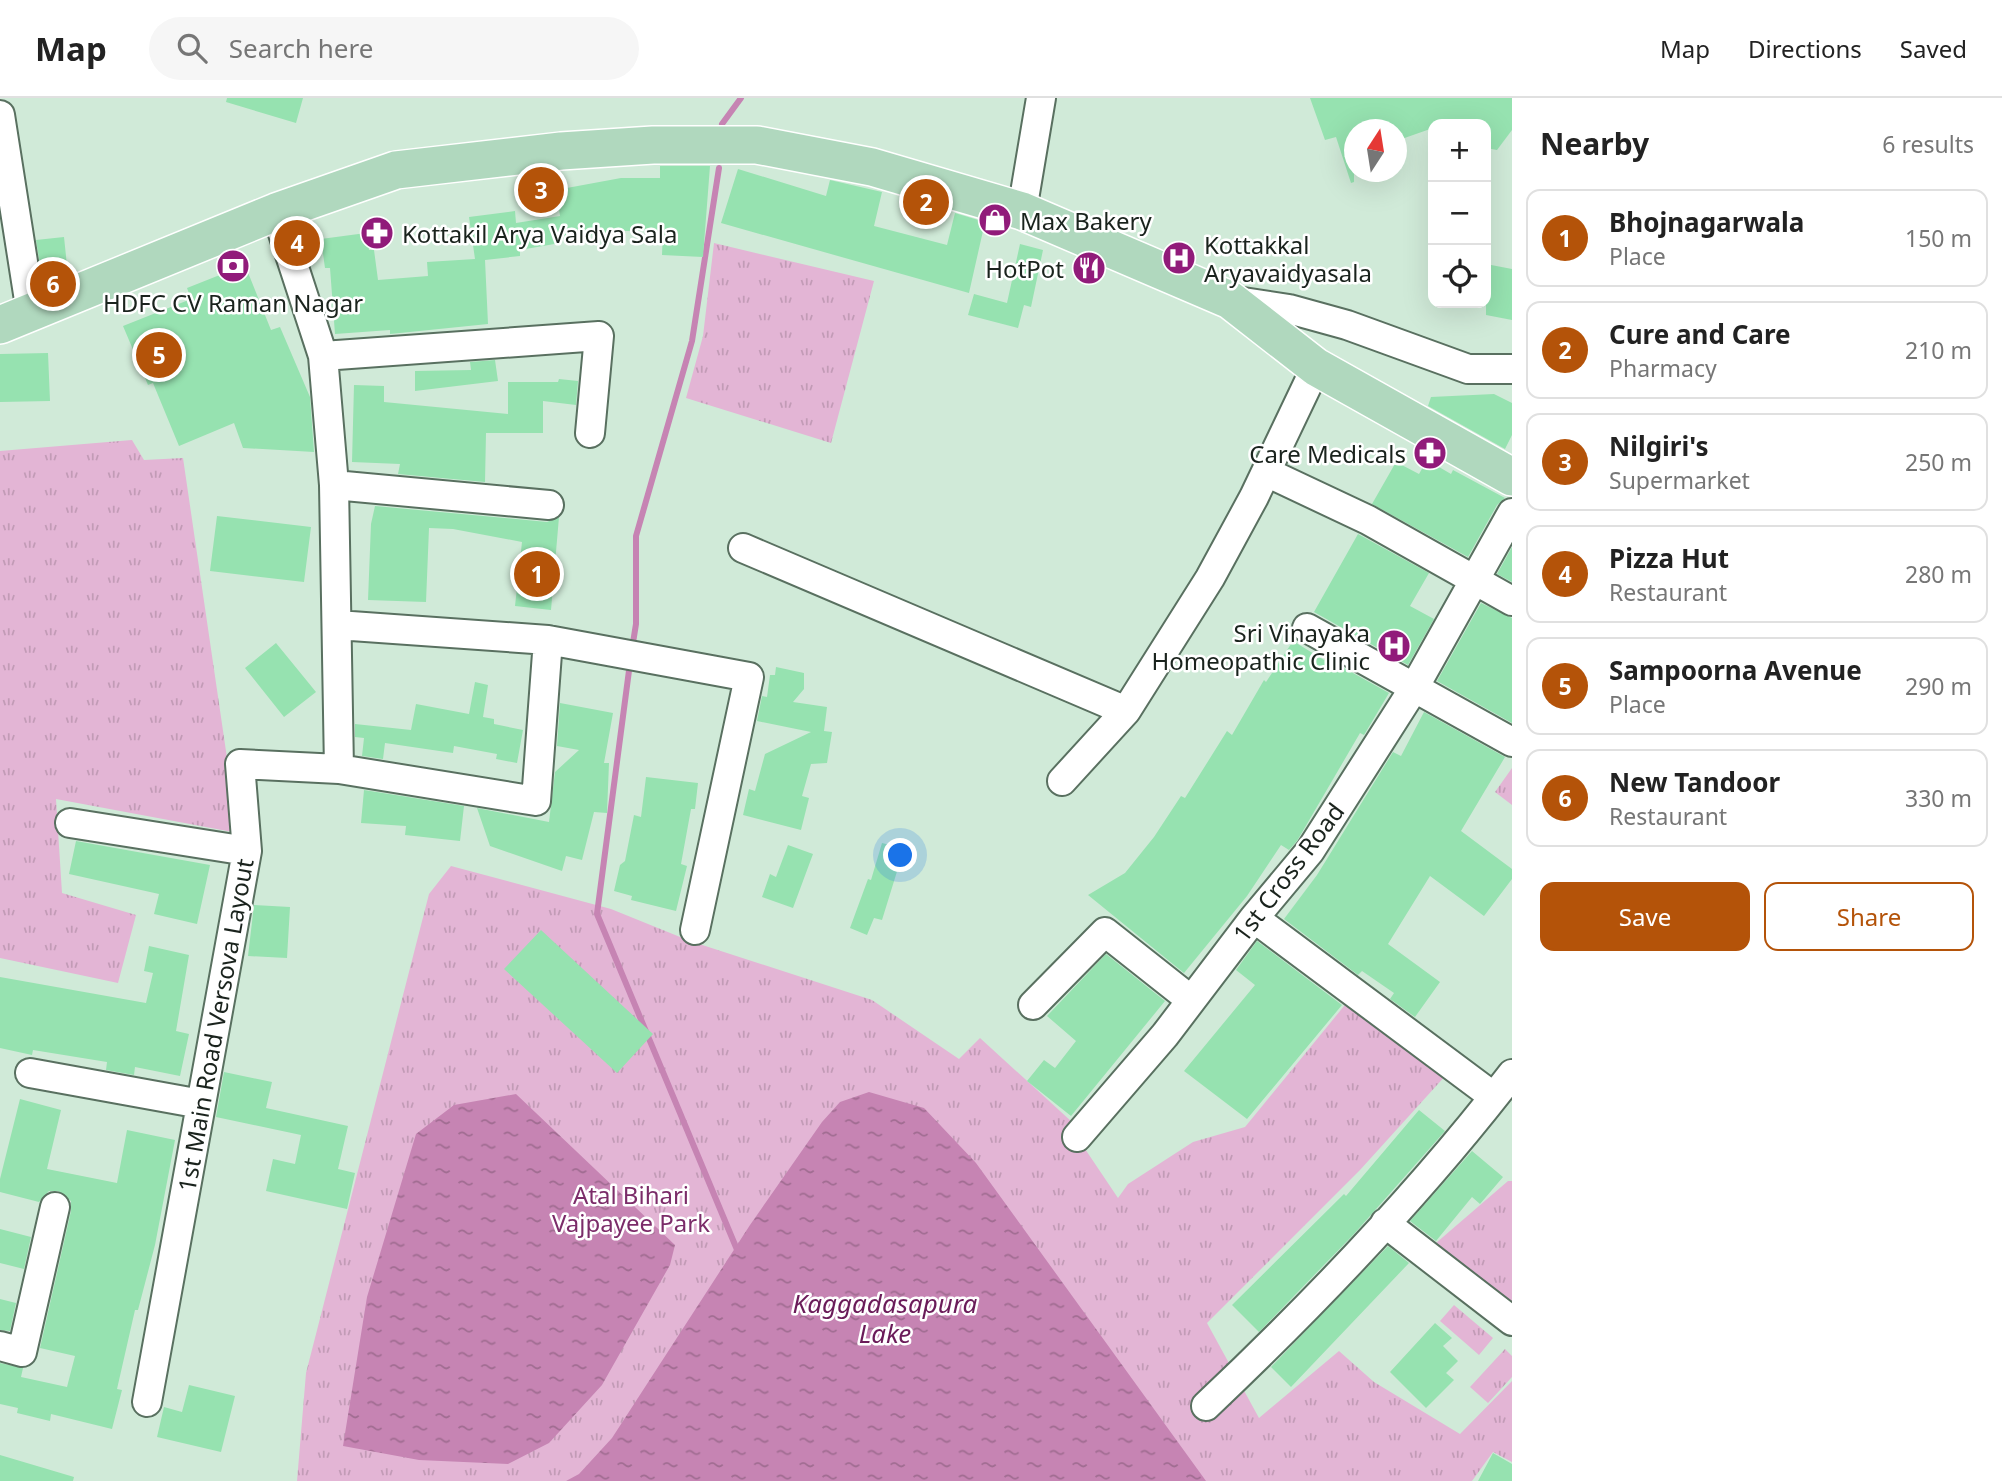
<!DOCTYPE html>
<html lang="en">
<head>
<meta charset="utf-8">
<style>
	body { margin:0; font-family:"Noto Sans",sans-serif; background:#f6f6f6; color:#222 }
	.controls { position:absolute; right:21px; top:21px; display:grid; overflow:hidden; border-radius:14px; box-shadow:0 7px 28px #0002 }
	.controls button { width:63px; height:63px; display:grid; place-items:center; padding:0; border:0; border-bottom:2px solid #e0e0e0; background:#fff; color:#222; font:35px sans-serif }
	.compass { position:absolute; left:1344px; top:21px; width:63px; height:63px; border-radius:50%; background:#fff; box-shadow:0 7px 28px #0002; rotate:12deg }
	.you { position:absolute; left:901px; top:758px; width:24px; height:24px; margin:-18px; border:5px solid #fff; border-radius:50%; background:#1a73e8; box-shadow:0 0 0 10px #1a73e833 }
	.badge { display:grid; place-items:center; width:46px; height:46px; border-radius:50%; background:#b45309; color:#fff; font-size:23px; font-weight:700 }
	.pin { position:absolute; translate:-50% -50%; border:4px solid #fff; box-shadow:0 2px 7px #0006 }
	.list { margin:0; padding:0; list-style:none }
	h2 { display:flex; justify-content:space-between; align-items:center; height:91px; margin:0; padding:0 28px; font-size:30px }
	h2 small { font-size:23px; font-weight:400; color:#767676 }
	.list li { display:grid; grid-template-columns:46px 1fr auto; gap:21px; align-items:center; box-sizing:border-box; height:98px; margin:0 14px 14px; padding:0 14px; border:2px solid #e0e0e0; border-radius:14px }
	.list b { display:block; font-size:26px; white-space:nowrap }
	.list p { margin:0; font-size:23px; white-space:nowrap; color:#767676 }
	.list em { font-size:23px; font-style:normal; color:#767676 }
	.actions { display:flex; gap:14px; padding:21px 28px }
	.actions a { flex:1; padding:16px 0; border:2px solid #b45309; border-radius:14px; text-align:center; font-size:24px; color:#b45309 }
	.actions .main { background:#b45309; color:#fff }
	.icon { flex:none; width:38px; height:38px; fill:none; stroke:currentColor; stroke-width:2; stroke-linecap:round; stroke-linejoin:round }
	.map { position:relative; flex:none; width:1512px; height:1383px; overflow:hidden }
	header { display:flex; align-items:center; gap:42px; box-sizing:border-box; height:98px; padding:0 35px; background:#fff; border-bottom:2px solid #e0e0e0 }
	header strong { font-size:33px }
	nav { display:flex; gap:38px; margin-inline-start:auto; font-size:24px }
	.search { width:490px; height:63px; background:#f6f6f6; display:flex; align-items:center; gap:18px; box-sizing:border-box; padding:0 24px; border-radius:38px; color:#767676; font-size:26px }
	main { display:flex }
	aside { flex:1; background:#fff }
	.map>svg:first-child { display:block }
</style>
</head>
<body>
<header>
<strong>Map</strong>
<div class="search"><svg class="icon" aria-label="search" viewBox="0 0 24 24"><circle cx="10" cy="10" r="6"/><path d="M15 15l6 6"/></svg>Search here</div>
<nav><a>Map</a><a>Directions</a><a>Saved</a></nav>
</header>
<main>
<div class="map">
<svg width="1512" height="1383" viewBox="0 0 1512 1383">
	<defs>
		<pattern id="grass-tufts" width="24" height="20" patternUnits="userSpaceOnUse" patternTransform="scale(1.75)"><rect width="24" height="20" fill="#e3b5d5"/><path d="M3 7l-1-3M5 7V3M7 7l1-3M15 17l-1-3M17 17v-4M19 17l1-3" fill="none" stroke="#c29bb6"/></pattern>
		<pattern id="water-ripples" width="26" height="14" patternUnits="userSpaceOnUse" patternTransform="scale(1.75)"><rect width="26" height="14" fill="#c684b3"/><path d="M2 4q2-2 4 0t4 0M15 11q2-2 4 0t4 0" fill="none" stroke="#a06c91"/></pattern>
	</defs>
	<rect width="100%" height="100%" fill="#d0ead8"/>
	<path fill="url(#grass-tufts)" d="M 714,145 L 874,183 L 831,345 L 686,300 L 703,238 Z
		M 132,342 L 144,362 L 183,360 L 238,735 L 56,701 L 62,795 L 136,817 L 118,885 L 0,860 L 0,353 Z
		M 1512,670 L 1512,707 L 1495,694 Z
		M 451,768 L 611,811 L 690,843 L 872,902 L 959,961 L 980,940 L 1072,1024 L 1067,1031 L 1077,1039 L 1118,1100 L 1128,1086 L 1193,1044 L 1245,1029 L 1349,902 L 1447,976 L 1360,1072 L 1207,1225 L 1259,1320 L 1339,1253 L 1374,1284 L 1460,1336 L 1512,1283 L 1512,1364 L 1493,1354 L 1472,1383 L 297,1383 L 306,1275 L 429,796 Z
		M 1508,1083 L 1512,1083 L 1512,1205 L 1436,1145 Z
		M 1454,1207 L 1493,1240 L 1479,1257 L 1440,1223 Z
		M 1505,1251 L 1512,1258 L 1512,1279 L 1488,1305 L 1470,1289 Z"/>
	<path fill="url(#water-ripples)" d="M 869,994 L 924,1010 L 976,1065 L 1206,1383 L 566,1383 L 579,1376 L 612,1340 L 750,1127 L 822,1024 L 840,1004 Z
		M 516,996 L 675,1147 L 670,1167 L 602,1287 L 549,1345 L 508,1366 L 419,1362 L 343,1348 L 367,1199 L 416,1036 L 454,1007 Z"/>
	<g fill="none" stroke-linecap="round" stroke-linejoin="round">
		<path stroke="#c684b3" stroke-width="6" d="M 722,26 L 741,0
			M 632,551 L 636,526 L 636,438 L 692,243 L 719,70
			M 630,565 L 597,816 L 738,1154"/>
	</g>
	<path fill="#96e2b0" d="M 227,0 L 303,0 L 296,25 L 226,4 Z
		M 1310,0 L 1512,0 L 1512,32 L 1497,52 L 1486,50 L 1486,26 L 1433,26 L 1433,30 L 1396,43 L 1396,32 L 1354,32 L 1354,84 L 1351,85 L 1336,39 L 1325,42 Z
		M 660,68 L 710,68 L 703,159 L 662,157 L 663,133 L 619,133 L 559,142 L 560,145 L 520,152 L 520,158 L 485,162 L 488,226 L 390,236 L 390,232 L 335,236 L 330,170 L 325,170 L 321,141 L 366,135 L 369,152 L 374,152 L 378,182 L 428,178 L 427,164 L 475,161 L 469,119 L 515,113 L 516,125 L 560,118 L 556,92 L 621,80 L 660,80 Z
		M 738,71 L 826,98 L 830,82 L 882,94 L 874,128 L 947,147 L 955,115 L 985,124 L 969,195 L 721,125 Z
		M 64,139 L 68,177 L 43,186 L 36,142 Z
		M 1020,146 L 1043,152 L 1031,209 L 1024,207 L 1018,230 L 968,217 L 974,196 L 1007,205 Z
		M 1486,166 L 1512,171 L 1512,222 L 1486,217 Z
		M 245,167 L 271,232 L 280,229 L 310,299 L 314,354 L 243,350 L 234,325 L 179,348 L 153,285 L 148,287 L 123,228 L 191,201 L 187,190 Z
		M 48,255 L 50,303 L 0,304 L 0,256 Z
		M 495,262 L 498,283 L 415,293 L 415,273 L 471,272 L 470,264 Z
		M 559,281 L 578,283 L 576,307 L 543,303 L 543,335 L 486,335 L 485,384 L 398,376 L 400,366 L 352,364 L 354,287 L 384,288 L 384,304 L 508,316 L 508,284 L 558,284 Z
		M 1494,296 L 1512,305 L 1512,337 L 1505,351 L 1428,308 L 1431,299 Z
		M 1427,362 L 1451,376 L 1453,372 L 1505,400 L 1497,407 L 1468,459 L 1372,406 L 1396,364 L 1419,376 Z
		M 375,408 L 547,424 L 559,419 L 551,512 L 515,508 L 522,444 L 453,431 L 429,430 L 426,504 L 368,502 L 371,426 Z
		M 217,418 L 311,429 L 304,484 L 210,473 Z
		M 1358,436 L 1429,475 L 1410,508 L 1434,521 L 1408,567 L 1314,514 Z
		M 1512,449 L 1512,484 L 1497,476 Z
		M 1481,505 L 1512,520 L 1512,625 L 1437,583 Z
		M 1293,543 L 1324,562 L 1326,560 L 1389,595 L 1364,637 L 1360,635 L 1297,743 L 1289,752 L 1281,747 L 1247,798 L 1184,875 L 1088,797 L 1125,775 L 1154,739 L 1181,698 L 1185,700 L 1227,633 L 1232,637 L 1264,582 L 1266,584 Z
		M 276,545 L 316,594 L 284,619 L 245,570 Z
		M 776,569 L 804,575 L 804,591 L 793,604 L 827,609 L 824,633 L 832,634 L 827,665 L 811,666 L 802,698 L 809,700 L 801,732 L 743,717 L 749,691 L 755,693 L 765,656 L 811,634 L 757,623 L 762,598 L 767,599 L 770,577 L 775,577 Z
		M 475,584 L 488,587 L 483,619 L 494,621 L 494,626 L 523,632 L 517,665 L 496,661 L 497,656 L 454,648 L 453,655 L 385,645 L 383,661 L 362,658 L 364,640 L 355,639 L 355,626 L 411,632 L 416,606 L 469,616 Z
		M 560,605 L 613,615 L 604,665 L 609,665 L 607,715 L 594,714 L 582,762 L 566,758 L 562,773 L 490,748 L 477,710 L 549,724 L 555,674 L 579,652 L 557,648 Z
		M 1424,614 L 1505,659 L 1461,733 L 1512,771 L 1512,781 L 1484,818 L 1430,778 L 1388,846 L 1440,884 L 1415,919 L 1390,901 L 1394,895 L 1362,873 L 1358,877 L 1284,821 L 1317,777 L 1393,654 L 1401,658 Z
		M 646,679 L 698,685 L 695,711 L 691,711 L 681,766 L 687,768 L 676,813 L 631,802 L 632,798 L 614,793 L 620,767 L 625,763 L 634,717 L 641,719 Z
		M 364,692 L 464,708 L 460,743 L 405,737 L 406,728 L 361,725 Z
		M 76,743 L 210,767 L 197,826 L 154,816 L 159,796 L 69,776 Z
		M 882,745 L 902,750 L 899,767 L 882,822 L 874,820 L 867,837 L 850,830 L 868,781 L 871,782 Z
		M 788,747 L 813,756 L 793,810 L 762,799 L 770,776 L 776,779 Z
		M 254,807 L 290,809 L 287,860 L 248,858 Z
		M 541,832 L 653,936 L 617,975 L 504,871 Z
		M 1257,843 L 1342,907 L 1247,1021 L 1184,973 L 1255,887 L 1236,872 Z
		M 149,848 L 189,857 L 176,933 L 189,936 L 180,978 L 135,969 L 134,977 L 106,972 L 107,964 L 33,952 L 32,957 L 0,950 L 0,879 L 146,905 L 153,875 L 144,873 Z
		M 1106,856 L 1165,903 L 1071,1018 L 1027,983 L 1044,962 L 1055,970 L 1076,943 L 1047,918 Z
		M 224,974 L 272,984 L 266,1010 L 348,1028 L 338,1071 L 355,1075 L 347,1111 L 266,1093 L 273,1061 L 295,1066 L 301,1037 L 216,1019 Z
		M 20,1001 L 61,1012 L 47,1071 L 117,1085 L 127,1032 L 175,1042 L 155,1147 L 138,1212 L 135,1212 L 117,1291 L 122,1292 L 112,1331 L 51,1316 L 50,1323 L 17,1315 L 18,1310 L 0,1306 L 0,1265 L 23,1270 L 21,1279 L 67,1289 L 75,1258 L 40,1250 L 71,1113 L 71,1103 L 58,1093 L 49,1093 L 39,1104 L 0,1094 L 0,1081 Z
		M 1419,1012 L 1445,1033 L 1354,1136 L 1259,1234 L 1232,1207 L 1344,1096 L 1346,1098 Z
		M 1472,1053 L 1503,1079 L 1480,1106 L 1472,1099 L 1436,1143 L 1410,1123 Z
		M 0,1131 L 31,1139 L 24,1171 L 0,1165 Z
		M 1388,1148 L 1409,1165 L 1291,1289 L 1271,1269 Z
		M 0,1201 L 16,1205 L 10,1233 L 0,1232 Z
		M 1435,1225 L 1452,1240 L 1443,1248 L 1458,1263 L 1446,1275 L 1454,1282 L 1426,1310 L 1390,1274 Z
		M 189,1287 L 235,1298 L 221,1354 L 157,1339 L 164,1309 L 182,1314 Z
		M 1493,1355 L 1512,1366 L 1512,1383 L 1478,1383 Z
		M 0,1357 L 74,1379 L 73,1383 L 0,1383 Z"/>
	<g fill="none" stroke-linecap="round" stroke-linejoin="round">
		<defs>
			<path id="minor" d="M 0,17 L 31,215
				M 1022,113 L 1041,0
				M 1230,202 L 1289,211 L 1347,227 L 1468,271 L 1512,271
				M 323,258 L 599,238 L 590,335
				M 1266,374 L 1368,422 L 1512,503
				M 334,387 L 549,407
				M 743,450 L 1126,613 L 1210,480 L 1254,399 L 1316,269
				M 337,527 L 548,542 L 749,579 L 695,832
				M 1307,530 L 1512,644
				M 339,671 L 536,703 L 548,542
				M 1062,683 L 1126,613
				M 70,725 L 247,753
				M 1254,820 L 1494,999
				M 1033,907 L 1105,834 L 1191,902
				M 30,975 L 201,1006
				M 1077,1039 L 1165,937 L 1254,820 L 1310,753 L 1414,590 L 1512,415
				M 1385,1125 L 1512,1223
				M 0,1248 L 22,1254 L 55,1109
				M 147,1304 L 247,753 L 240,666 L 339,671 L 334,387 L 323,258 L 276,114
				M 1206,1308 C 1315,1205 1421,1094 1512,976"/>
			<path id="major" d="M 0,227 L 276,114 L 396,72 L 561,53 L 653,47 L 757,47 L 872,69 L 1022,113 L 1230,202 L 1316,269 L 1512,379"/>
		</defs>
		<use href="#minor" stroke="#597060" stroke-width="32"/>
		<use href="#major" stroke="#fff" stroke-width="40"/>
		<use href="#minor" stroke="#fff" stroke-width="28"/>
		<use href="#major" stroke="#b0d8be" stroke-width="37"/>
	</g>
	<defs>
		<symbol id="shop-disc" viewBox="-11 -11 22 22"><circle r="9.5" fill="#911b7a" stroke="#fff"/><path d="M-5-2.5h2.3a2.7 3.5 0 0 1 5.4 0H5L5.5 6h-11ZM-1.5-2.5h3a1.5 2.3 0 0 0-3 0Z" fill="#fff"/></symbol>
		<symbol id="pharmacy-disc" viewBox="-11 -11 22 22"><circle r="9.5" fill="#911b7a" stroke="#fff"/><path d="M-2-6h4v4h4v4h-4v4h-4v-4h-4v-4h4Z" fill="#fff"/></symbol>
		<symbol id="hospital-disc" viewBox="-11 -11 22 22"><circle r="9.5" fill="#911b7a" stroke="#fff"/><path d="M-5-5h3v3.5h4V-5h3V5h-3V1.5h-4V5h-3Z" fill="#fff"/></symbol>
		<symbol id="bank-disc" viewBox="-11 -11 22 22"><circle r="9.5" fill="#911b7a" stroke="#fff"/><path d="M-6-4H6V4H-6ZM0-2.3a2.3 2.3 0 1 0 0 4.6a2.3 2.3 0 1 0 0-4.6Z" fill="#fff"/></symbol>
		<symbol id="restaurant-disc" viewBox="-11 -11 22 22"><circle r="9.5" fill="#911b7a" stroke="#fff"/><path d="M-5-6h1v4h1v-4h1v4h1v-4h1v5L-1.5 .5V6h-2V.5L-5-1ZM5-6V6H3V1.5H1.5Q1.5-4 5-6Z" fill="#fff"/></symbol>
	</defs>
	<g fill-rule="evenodd">
		<use href="#shop-disc" x="976" y="103" width="38" height="38"/>
		<use href="#pharmacy-disc" x="358" y="116" width="38" height="38"/>
		<use href="#hospital-disc" x="1160" y="141" width="38" height="38"/>
		<use href="#bank-disc" x="214" y="149" width="38" height="38"/>
		<use href="#restaurant-disc" x="1070" y="151" width="38" height="38"/>
		<use href="#pharmacy-disc" x="1411" y="336" width="38" height="38"/>
		<use href="#hospital-disc" x="1375" y="529" width="38" height="38"/>
	</g>
	<g text-anchor="middle" dominant-baseline="central" stroke-width="5" stroke-linejoin="round" paint-order="stroke">
		<g font-size="24" fill="#1a231d" stroke="#fff" text-anchor="start">
			<text x="1020" y="122">Max Bakery</text>
			<text x="402" y="135">Kottakil Arya Vaidya Sala</text>
			<text x="1204" y="146">Kottakkal<tspan x="1204" dy="28">Aryavaidyasala</tspan></text>
			<text x="1064" y="170" text-anchor="end">HotPot</text>
			<text x="233" y="204" text-anchor="middle">HDFC CV Raman Nagar</text>
			<text x="1406" y="355" text-anchor="end">Care Medicals</text>
			<text x="1370" y="534" text-anchor="end">Sri Vinayaka<tspan x="1370" dy="28">Homeopathic Clinic</tspan></text>
		</g>
		<g font-size="24" fill="#1a231d" stroke="#fff">
			<text transform="translate(1288 774) rotate(-53)">1st Cross Road</text>
			<text transform="translate(215 927) rotate(-80)">1st Main Road Versova Layout</text>
		</g>
		<g font-size="24" fill="#7b2c69" stroke="#fff">
			<text x="631" y="1096">Atal Bihari<tspan x="631" dy="28">Vajpayee Park</tspan></text>
		</g>
		<g font-size="26" font-style="italic" fill="#6a1b59" stroke="#fff">
			<text x="885" y="1205">Kaggadasapura<tspan x="885" dy="30">Lake</tspan></text>
		</g>
	</g>
</svg>
<div class="controls">
<button>+</button>
<button>−</button>
<button><svg class="icon" aria-label="locate" viewBox="0 0 24 24"><circle cx="12" cy="12" r="6"/><path d="M12 2v4M12 18v4M2 12h4M18 12h4"/></svg></button>
</div>
<svg class="compass" viewBox="-18 -18 36 36"><path d="M0-13l5 13h-10z" fill="#e53935"/><path d="M0 13l5-13h-10z" fill="#767676"/></svg>
<div class="you"></div>
<div class="pin badge" style="left:537px;top:476px">1</div>
<div class="pin badge" style="left:926px;top:104px">2</div>
<div class="pin badge" style="left:541px;top:92px">3</div>
<div class="pin badge" style="left:297px;top:145px">4</div>
<div class="pin badge" style="left:159px;top:257px">5</div>
<div class="pin badge" style="left:53px;top:186px">6</div>
</div>
<aside>
<h2>Nearby<small>6 results</small></h2>
<ul class="list">
<li><span class="badge">1</span><div><b>Bhojnagarwala</b><p>Place</p></div><em>150 m</em></li>
<li><span class="badge">2</span><div><b>Cure and Care</b><p>Pharmacy</p></div><em>210 m</em></li>
<li><span class="badge">3</span><div><b>Nilgiri's</b><p>Supermarket</p></div><em>250 m</em></li>
<li><span class="badge">4</span><div><b>Pizza Hut</b><p>Restaurant</p></div><em>280 m</em></li>
<li><span class="badge">5</span><div><b>Sampoorna Avenue</b><p>Place</p></div><em>290 m</em></li>
<li><span class="badge">6</span><div><b>New Tandoor</b><p>Restaurant</p></div><em>330 m</em></li>
</ul>
<div class="actions"><a class="main">Save</a><a>Share</a></div>
</aside>
</main>
</body>
</html>
